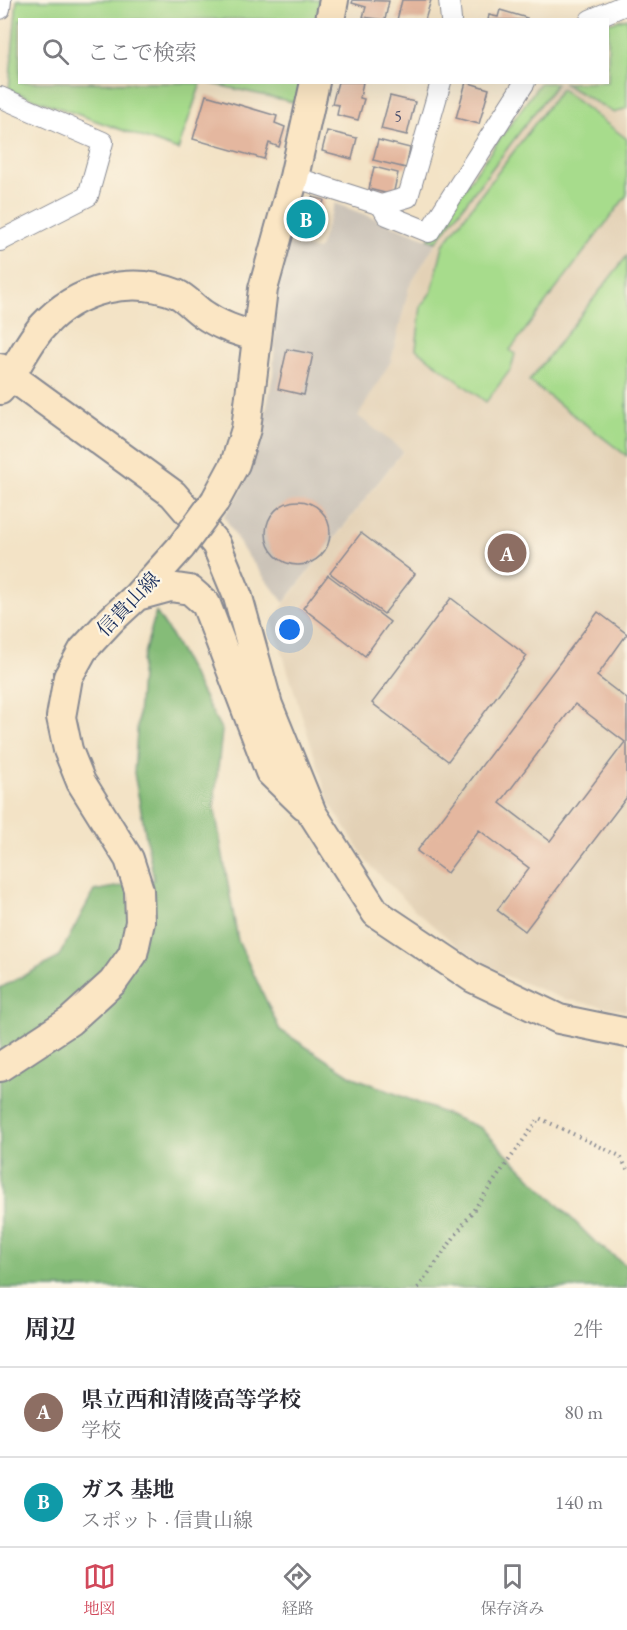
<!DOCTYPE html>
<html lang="ja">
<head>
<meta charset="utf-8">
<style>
	body { margin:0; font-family:"EB Garamond","Noto Serif JP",serif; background:#f2f2f3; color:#2b2b33 }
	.you { position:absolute; left:290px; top:630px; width:21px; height:21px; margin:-15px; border:4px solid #fff; border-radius:50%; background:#1a73e8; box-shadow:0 0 0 9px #1a73e833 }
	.badge { display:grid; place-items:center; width:39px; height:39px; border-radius:50%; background:#d1495b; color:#fff; font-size:20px; font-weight:700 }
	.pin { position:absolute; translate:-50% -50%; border:3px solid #fff; box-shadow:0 2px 6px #0006 }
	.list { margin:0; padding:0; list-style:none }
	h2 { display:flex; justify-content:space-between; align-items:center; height:78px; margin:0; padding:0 24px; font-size:26px }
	h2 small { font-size:20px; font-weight:400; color:#7c7c81 }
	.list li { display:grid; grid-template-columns:39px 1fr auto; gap:18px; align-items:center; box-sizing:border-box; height:90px; padding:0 24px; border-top:2px solid #e1e1e2 }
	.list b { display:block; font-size:22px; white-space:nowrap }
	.list p { margin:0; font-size:20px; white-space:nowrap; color:#7c7c81 }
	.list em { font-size:20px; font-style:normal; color:#7c7c81 }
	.icon { flex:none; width:33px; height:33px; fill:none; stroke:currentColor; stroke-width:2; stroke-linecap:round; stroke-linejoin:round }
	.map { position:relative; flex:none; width:627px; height:1288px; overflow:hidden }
	.search { position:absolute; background:#fff; box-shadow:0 6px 24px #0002; left:18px; right:18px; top:18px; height:66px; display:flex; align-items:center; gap:15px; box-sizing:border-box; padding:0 21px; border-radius:0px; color:#7c7c81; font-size:22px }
	.sheet { height:258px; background:#fff }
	nav { display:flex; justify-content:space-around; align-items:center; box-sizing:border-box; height:84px; border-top:2px solid #e1e1e2; background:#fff; font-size:16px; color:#7c7c81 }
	nav a { display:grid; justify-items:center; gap:3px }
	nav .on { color:#d1495b }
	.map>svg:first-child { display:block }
</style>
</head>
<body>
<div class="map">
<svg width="627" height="1288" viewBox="0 0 627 1288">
	<rect width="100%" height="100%" fill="#fcf5e5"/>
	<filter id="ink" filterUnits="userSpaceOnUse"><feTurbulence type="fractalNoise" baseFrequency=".0167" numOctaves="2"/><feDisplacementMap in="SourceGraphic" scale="12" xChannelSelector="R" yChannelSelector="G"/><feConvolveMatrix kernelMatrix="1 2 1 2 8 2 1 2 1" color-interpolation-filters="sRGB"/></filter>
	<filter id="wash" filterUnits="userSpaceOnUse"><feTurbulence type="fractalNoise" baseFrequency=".008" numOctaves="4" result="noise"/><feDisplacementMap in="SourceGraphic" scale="24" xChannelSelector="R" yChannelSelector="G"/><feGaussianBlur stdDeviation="1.35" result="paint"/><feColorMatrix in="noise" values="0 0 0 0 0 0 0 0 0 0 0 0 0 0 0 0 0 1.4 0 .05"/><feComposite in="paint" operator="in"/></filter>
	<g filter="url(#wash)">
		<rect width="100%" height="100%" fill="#f3e3c6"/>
		<path fill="#e3d1b6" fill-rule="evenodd" d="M 557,83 L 563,83 L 614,113 L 627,108 L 627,139 L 561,89 L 443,245 L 432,291 L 421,306 L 510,350 L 627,195 L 627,256 L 529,381 L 627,456 L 627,634 L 598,612 L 417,851 L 447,873 L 479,830 L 529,868 L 498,910 L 525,931 L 627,797 L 627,1011 L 564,999 L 504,975 L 457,946 L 416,911 L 367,862 L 329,802 L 272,620 L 403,452 L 357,416 L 391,361 L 409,287 L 436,242 ZM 361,533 L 414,574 L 384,614 L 330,573 ZM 328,576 L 365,656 L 303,608 ZM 451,598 L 448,760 L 447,760 L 372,702 Z
			M 627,636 L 627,699 L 597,676 Z
			M 575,704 L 625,742 L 550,841 L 500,803 Z"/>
		<path fill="#cbc3b8" d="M 335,203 L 436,242 L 409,287 L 391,361 L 358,416 L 403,451 L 284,603 L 244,551 L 224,516 L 241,491 L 260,440 L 273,375 L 278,280 L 289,244 L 318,250 Z"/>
		<path fill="#a7dc8c" stroke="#618675" stroke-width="1.5" d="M 17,0 L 320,0 L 316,19 L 20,20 L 20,82 L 201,83 L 178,150 L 9,90 Z
			M 627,18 L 627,108 L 614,113 L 563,83 L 608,82 L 608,23 Z
			M 209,83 L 305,83 L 302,104 Z
			M 540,83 L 557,83 L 436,242 L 428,239 Z
			M 561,89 L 627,139 L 627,195 L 510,350 L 515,354 L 511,369 L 486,402 L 416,349 L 421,306 L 432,291 L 443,245 Z
			M 627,256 L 627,456 L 529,381 Z"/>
		<path fill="#85bc78" stroke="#50766b" stroke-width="1.5" d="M 156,612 L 171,635 L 222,731 L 214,805 L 238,941 L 280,1030 L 351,1076 L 481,1128 L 596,1243 L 627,1266 L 627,1288 L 0,1288 L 0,988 L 58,958 L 94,891 L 154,880 L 134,773 L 142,661 Z"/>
		<g id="blocks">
			<path fill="#e4b79f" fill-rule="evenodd" d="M 353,0 L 389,1 L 385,20 L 363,17 L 366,7 L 352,3 Z
				M 402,0 L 431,0 L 425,20 L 397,20 Z
				M 500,10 L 527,18 L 526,20 L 488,20 L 489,15 L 498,17 Z
				M 338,82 L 363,82 L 360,98 L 364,99 L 358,120 L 337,115 L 339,105 L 332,104 Z
				M 466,82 L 489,89 L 479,124 L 456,118 Z
				M 206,95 L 277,116 L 275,123 L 285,127 L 279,147 L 269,143 L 264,159 L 193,139 Z
				M 390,96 L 415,102 L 407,135 L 381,129 Z
				M 327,131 L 357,138 L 352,159 L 322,151 Z
				M 378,140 L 410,148 L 406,168 L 373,160 Z
				M 374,167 L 398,173 L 393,195 L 369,189 Z
				M 312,197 L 324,200 L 314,238 L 290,232 L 298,202 L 310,205 Z
				M 287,349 L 313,354 L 304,395 L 278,389 Z
				M266 533a32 32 0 1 1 64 0a32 32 0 1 1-64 0Z
				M 361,533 L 415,574 L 384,614 L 330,573 Z
				M 328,575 L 390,622 L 365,656 L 303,608 Z
				M 451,598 L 527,656 L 448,761 L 372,703 Z
				M 598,612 L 627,634 L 597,676 L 627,699 L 627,797 L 525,931 L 497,910 L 529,868 L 479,830 L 447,873 L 417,851 ZM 575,704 L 625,742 L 550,841 L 500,803 Z"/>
		</g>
	</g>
	<g filter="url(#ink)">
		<use href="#blocks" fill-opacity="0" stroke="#878992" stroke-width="1.5"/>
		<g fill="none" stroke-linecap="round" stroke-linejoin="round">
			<defs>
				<path id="street" d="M 449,0 L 451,20
					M 0,9 L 1,0
					M 590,20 L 627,4
					M 0,97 L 103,142 L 88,196 L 0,241
					M 294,177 L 381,205 L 408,197 L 441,82
					M 381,205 L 387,215 L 429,232 L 525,82"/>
				<path id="secondary" d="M 330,20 L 334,0
					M 0,368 L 173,494 L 216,544 L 238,597 L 268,705 L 312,813 L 376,913 L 473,978 L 559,1019 L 627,1033
					M 0,390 C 16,371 28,342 43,326 C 76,289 131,275 177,294 C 186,298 194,308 203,314 C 220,326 237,331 257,337
					M 215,501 L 235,464 L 246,429 L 263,289 L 294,177 L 315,82
					M 137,596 L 170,587 L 190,590 L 206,604 L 270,772 L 304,805
					M 0,1067 L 70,1021 L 113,982 L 133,954 L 140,922 L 139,890 L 129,859 L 81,782 L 68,750 L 61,717 L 68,677 L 83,650 L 111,620 L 137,596 L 181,547"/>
			</defs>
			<use href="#street" stroke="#878992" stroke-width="22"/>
			<use href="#secondary" stroke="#878992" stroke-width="32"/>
			<path stroke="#878992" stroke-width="4" stroke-dasharray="1.5 4.5" stroke-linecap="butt" d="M 418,1288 L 539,1118 L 620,1156 L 627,1169"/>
			<use href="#street" stroke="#fff" stroke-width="20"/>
			<use href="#secondary" stroke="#fbe6c4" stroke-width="28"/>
			<defs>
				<path id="secondary-bridge" d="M 181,547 L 215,501"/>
			</defs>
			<use href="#secondary-bridge" stroke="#878992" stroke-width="32" stroke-linecap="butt"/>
			<use href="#secondary-bridge" stroke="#fbe6c4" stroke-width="28"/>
		</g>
	</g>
	<g text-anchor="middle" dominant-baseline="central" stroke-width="4.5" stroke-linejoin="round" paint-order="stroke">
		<g font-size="16" fill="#4d516e">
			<text x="398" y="116">5</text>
		</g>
		<g font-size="20" fill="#1b2f5e" stroke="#fcf5e5">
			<text transform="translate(128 604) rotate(-46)">信貴山線</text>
		</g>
	</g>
</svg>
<div class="you"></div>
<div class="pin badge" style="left:507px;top:553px;background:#8d6e63">A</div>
<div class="pin badge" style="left:306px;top:219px;background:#0f9aa8">B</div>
<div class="search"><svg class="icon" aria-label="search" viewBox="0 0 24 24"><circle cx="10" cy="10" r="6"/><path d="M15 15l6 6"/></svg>ここで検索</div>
</div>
<section class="sheet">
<h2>周辺<small>2件</small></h2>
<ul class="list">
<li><span class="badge" style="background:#8d6e63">A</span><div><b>県立西和清陵高等学校</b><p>学校</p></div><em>80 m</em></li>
<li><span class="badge" style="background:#0f9aa8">B</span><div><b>ガス 基地</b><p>スポット · 信貴山線</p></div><em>140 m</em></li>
</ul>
</section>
<nav>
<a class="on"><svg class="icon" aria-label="map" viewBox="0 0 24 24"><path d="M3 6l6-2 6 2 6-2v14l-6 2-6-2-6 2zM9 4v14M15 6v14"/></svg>地図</a>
<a><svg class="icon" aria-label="directions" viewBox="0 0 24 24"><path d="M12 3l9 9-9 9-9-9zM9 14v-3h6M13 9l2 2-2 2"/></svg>経路</a>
<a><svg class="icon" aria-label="saved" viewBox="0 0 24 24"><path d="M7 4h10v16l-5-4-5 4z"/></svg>保存済み</a>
</nav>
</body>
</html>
